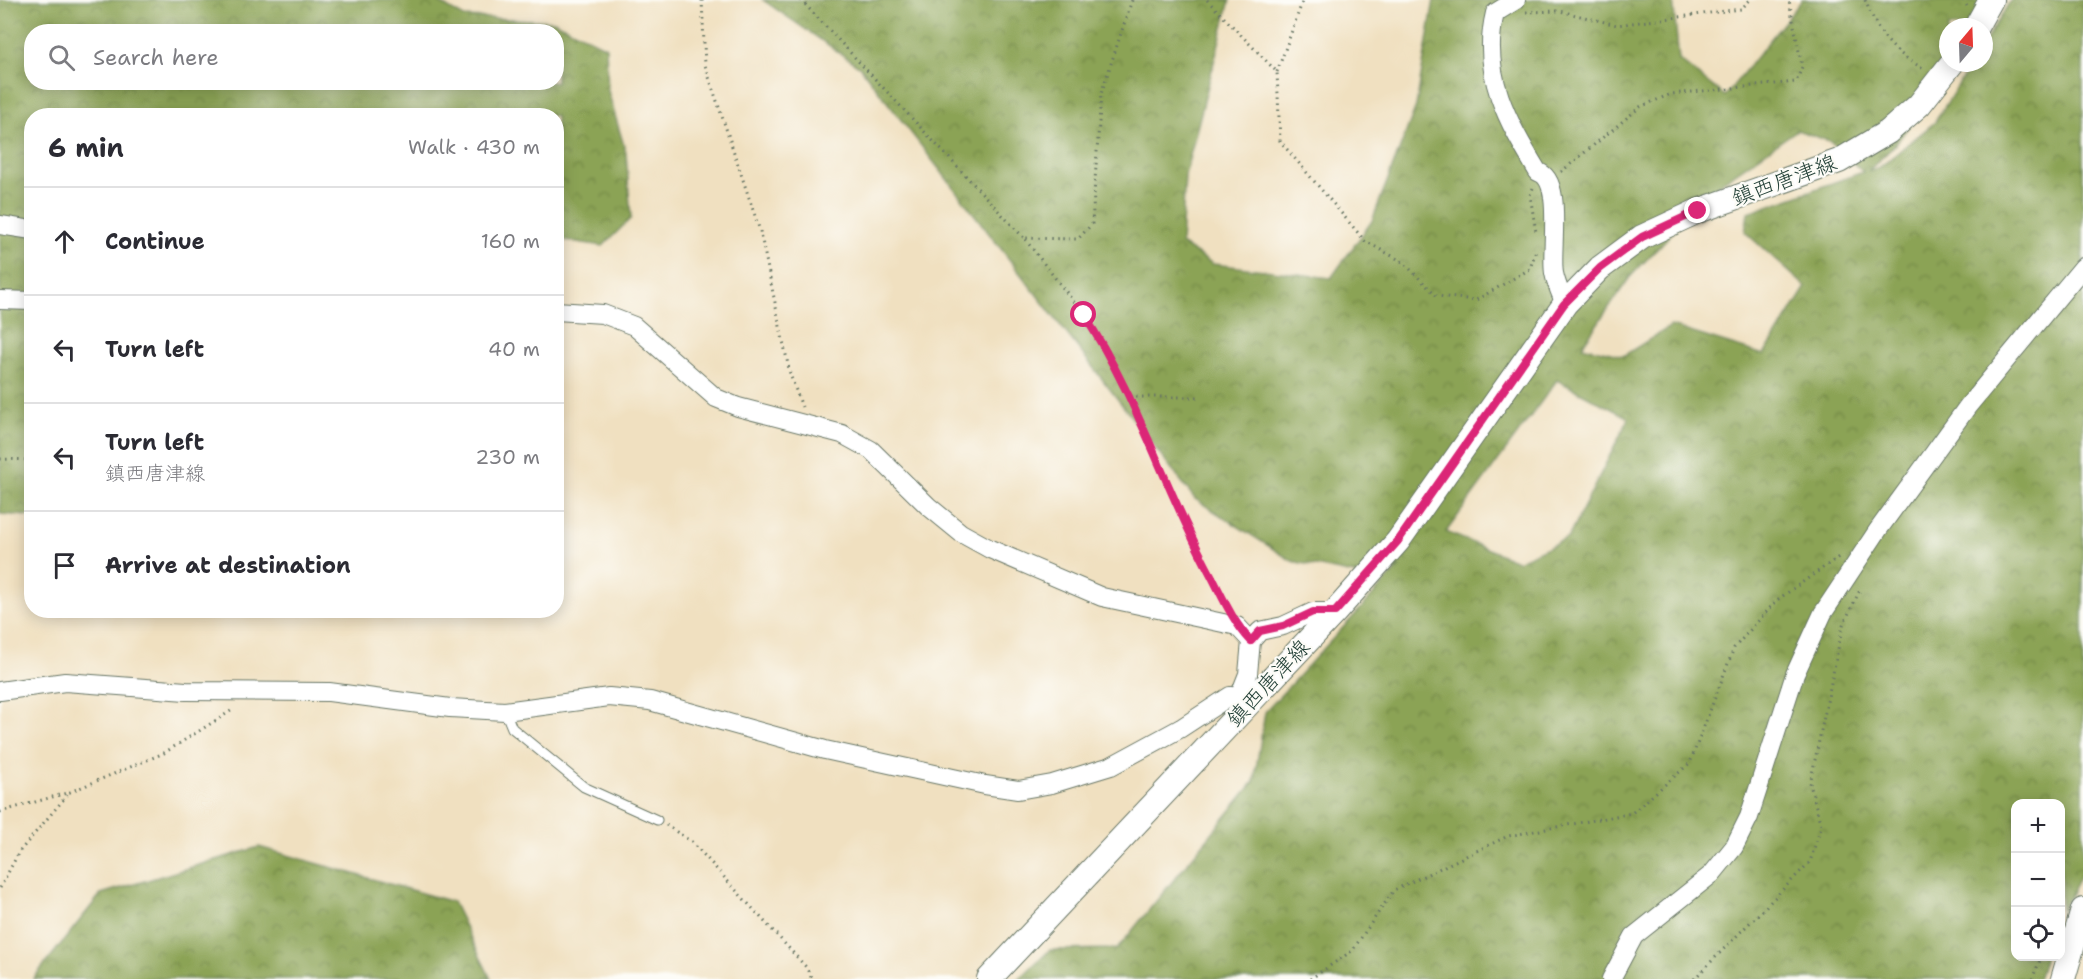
<!DOCTYPE html>
<html lang="en">
<head>
<meta charset="utf-8">
<style>
	body { margin:0; font-family:"Shantell Sans","Klee One",sans-serif; background:#f2f2f3; color:#2b2b33 }
	.controls { position:absolute; right:18px; bottom:18px; display:grid; overflow:hidden; border-radius:12px; box-shadow:0 3px 15px #0003 }
	.controls button { width:54px; height:54px; display:grid; place-items:center; padding:0; border:0; border-bottom:2px solid #e1e1e2; background:#fff; color:#2b2b33; font:30px sans-serif }
	.compass { position:absolute; left:1939px; top:18px; width:54px; height:54px; border-radius:50%; background:#fff; box-shadow:0 3px 15px #0003; rotate:19deg }
	.stop { position:absolute; width:18px; height:18px; margin:-14px; border:4px solid #db2777; border-radius:50%; background:#fff }
	.stop.end { background:#db2777; border-color:#fff; box-shadow:0 2px 6px #0008 }
	.list { margin:0; padding:0; list-style:none }
	h2 { display:flex; justify-content:space-between; align-items:center; height:78px; margin:0; padding:0 24px; font-size:26px }
	h2 small { font-size:20px; font-weight:400; color:#7c7c81 }
	.list li { display:grid; grid-template-columns:39px 1fr auto; gap:18px; align-items:center; box-sizing:border-box; height:108px; padding:0 24px; border-top:2px solid #e1e1e2 }
	.list b { display:block; font-size:22px; white-space:nowrap }
	.list p { margin:0; font-size:20px; white-space:nowrap; color:#7c7c81 }
	.list em { font-size:20px; font-style:normal; color:#7c7c81 }
	.icon { flex:none; width:33px; height:33px; fill:none; stroke:currentColor; stroke-width:2; stroke-linecap:round; stroke-linejoin:round }
	.map { position:relative; flex:none; width:2083px; height:979px; overflow:hidden }
	.search { position:absolute; background:#fff; box-shadow:0 3px 15px #0003; left:24px; top:24px; width:540px; height:66px; display:flex; align-items:center; gap:15px; box-sizing:border-box; padding:0 21px; border-radius:24px; color:#7c7c81; font-size:22px }
	.panel { position:absolute; background:#fff; box-shadow:0 3px 15px #0003; left:24px; top:108px; width:540px; height:510px; border-radius:24px }
	.map>svg:first-child { display:block }
</style>
</head>
<body>
<div class="map">
<svg width="2083" height="979" viewBox="0 0 2083 979">
	<defs>
		<pattern id="forest-crowns" width="20" height="18" patternUnits="userSpaceOnUse" patternTransform="scale(1.5)"><rect width="20" height="18" fill="#8ba354"/><path d="M2 6a3 3 0 1 1 6 0M12 15a3 3 0 1 1 6 0" fill="none" stroke="#718646"/></pattern>
	</defs>
	<rect width="100%" height="100%" fill="#fdfcf7"/>
	<filter id="ink" filterUnits="userSpaceOnUse"><feTurbulence type="fractalNoise" baseFrequency=".0167" numOctaves="2"/><feDisplacementMap in="SourceGraphic" scale="12" xChannelSelector="R" yChannelSelector="G"/><feConvolveMatrix kernelMatrix="1 2 1 2 8 2 1 2 1" color-interpolation-filters="sRGB"/></filter>
	<filter id="wash" filterUnits="userSpaceOnUse"><feTurbulence type="fractalNoise" baseFrequency=".008" numOctaves="4" result="noise"/><feDisplacementMap in="SourceGraphic" scale="24" xChannelSelector="R" yChannelSelector="G"/><feGaussianBlur stdDeviation="1.35" result="paint"/><feColorMatrix in="noise" values="0 0 0 0 0 0 0 0 0 0 0 0 0 0 0 0 0 1.4 0 .05"/><feComposite in="paint" operator="in"/></filter>
	<g filter="url(#wash)">
		<rect width="100%" height="100%" fill="#f0e0c0"/>
		<path fill="url(#forest-crowns)" stroke="#557044" stroke-width="1.5" fill-rule="evenodd" d="M 0,0 L 435,0 L 464,17 L 554,21 L 606,47 L 608,91 L 626,153 L 631,218 L 603,246 L 557,239 L 556,116 L 32,116 L 31,516 L 0,514 ZM 32,32 L 556,32 L 556,82 L 32,82 Z
			M 763,0 L 1080,0 L 1082,2 L 1085,0 L 1230,0 L 1185,175 L 1181,244 L 1213,264 L 1331,278 L 1372,221 L 1416,106 L 1434,0 L 1673,0 L 1679,60 L 1725,96 L 1802,0 L 2005,1 L 1981,27 L 1948,27 L 1948,63 L 1954,63 L 1895,145 L 1868,171 L 1880,167 L 1935,122 L 1972,63 L 1984,63 L 1984,43 L 2011,0 L 2083,0 L 2083,870 L 2061,912 L 2060,804 L 2016,804 L 2016,956 L 2045,957 L 2038,979 L 1019,979 L 1050,950 L 1117,949 L 1254,782 L 1265,712 L 1400,566 L 1377,579 L 1292,561 L 1195,499 L 860,67 ZM 1797,130 L 1829,141 L 1863,172 L 1748,213 L 1745,232 L 1806,287 L 1764,355 L 1671,326 L 1623,356 L 1582,346 L 1630,277 L 1718,185 ZM 1557,380 L 1629,418 L 1568,538 L 1517,561 L 1446,532 Z
			M 259,847 L 453,902 L 491,979 L 33,979 L 101,894 Z"/>
	</g>
	<g filter="url(#ink)">
		<g fill="none" stroke-linecap="round" stroke-linejoin="round">
			<defs>
				<path id="lane" d="M 505,711 L 512,728 L 584,787 L 657,820"/>
				<path id="street" d="M 1516,0 L 1495,13 C 1480,74 1508,122 1538,172 C 1564,179 1550,251 1554,273 C 1556,284 1561,294 1565,304
					M 0,225 L 32,230
					M 0,300 L 32,301
					M 556,311 L 603,314 L 634,326 L 716,398 L 738,407 L 842,434 L 871,450 L 928,506 L 961,533 L 990,549 L 1102,597 L 1237,626 L 1251,641
					M 0,691 L 65,682 L 186,691 L 329,692 L 450,708 L 505,711 L 609,697 L 650,701 L 825,750 L 985,785 L 1018,790 L 1052,784 L 1111,766 L 1181,728 L 1230,696 L 1239,697
					M 1247,705 L 1239,697 L 1248,674 L 1251,641 L 1260,631 L 1283,626 L 1313,612 L 1335,612
					M 1611,979 L 1634,936 L 1712,874 L 1734,847 L 1749,817 L 1795,674 L 1823,613 L 1878,530 L 1968,406 L 2083,267"/>
				<path id="secondary" d="M 1976,27 L 1991,0
					M 989,979 L 1335,612 L 1398,541 L 1565,304 L 1600,268 L 1642,237 L 1698,211 L 1839,161 L 1888,132 L 1919,105 L 1952,63
					M 2063,979 L 2083,910"/>
			</defs>
			<use href="#lane" stroke="#687665" stroke-width="11"/>
			<use href="#street" stroke="#687665" stroke-width="20"/>
			<use href="#secondary" stroke="#687665" stroke-width="26"/>
			<path stroke="#687665" stroke-width="3" stroke-dasharray="1.5 4.5" stroke-linecap="butt" d="M 702,0 L 705,65 L 760,231 L 790,374 L 802,407
				M 801,0 L 1024,238
				M 1132,0 L 1101,94 L 1092,224 L 1078,239 L 1024,238 L 1084,315 L 1108,352 L 1198,552 L 1228,606
				M 1207,0 L 1277,72 L 1280,141 L 1365,241 L 1403,262 L 1437,296 L 1476,300 L 1530,269 L 1536,250
				M 1865,0 C 1880,36 1890,50 1924,69
				M 1963,0 L 1967,6
				M 1526,12 L 1560,11 L 1617,25 L 1741,9 L 1750,0
				M 1277,72 L 1303,0
				M 1561,172 L 1640,107 L 1671,94 L 1796,82 L 1802,67 L 1789,0
				M 1533,188 L 1530,195 L 1536,232
				M 1130,397 L 1198,397
				M 0,459 L 32,460
				M 0,812 L 70,792 L 164,753 L 234,709
				M 666,825 L 692,842 L 806,967 L 812,979
				M 0,888 L 19,852 L 69,793
				M 1310,979 L 1352,951 L 1394,890 L 1508,836 L 1632,813 L 1690,763 L 1734,648 L 1777,600 L 1840,556
				M 1694,979 L 1810,862 L 1821,826 L 1810,784 L 1843,625 L 1861,588
				M 2032,979 L 2042,956"/>
			<use href="#lane" stroke="#fff" stroke-width="9"/>
			<use href="#street" stroke="#fff" stroke-width="18"/>
			<use href="#secondary" stroke="#fff" stroke-width="24"/>
		</g>
	</g>
	<g fill="none" stroke-linecap="round" stroke-linejoin="round" filter="url(#ink)">
		<path stroke="#db2777" stroke-width="8" d="M 1084,315 C 1137,396 1165,490 1211,575 C 1223,598 1233,622 1251,641 L 1260,631 L 1283,626 L 1313,612 L 1335,612 L 1398,541 L 1564,304 L 1600,268 L 1642,237 L 1698,211"/>
	</g>
	<g text-anchor="middle" dominant-baseline="central" stroke-width="4.5" stroke-linejoin="round" paint-order="stroke">
		<g font-size="22" fill="#1f3d34" stroke="#fdfcf7">
			<text transform="translate(1784 180) rotate(-20)">鎮西唐津線</text>
			<text transform="translate(1268 683) rotate(-47)">鎮西唐津線</text>
		</g>
	</g>
</svg>
<div class="controls">
<button>+</button>
<button>−</button>
<button><svg class="icon" aria-label="locate" viewBox="0 0 24 24"><circle cx="12" cy="12" r="6"/><path d="M12 2v4M12 18v4M2 12h4M18 12h4"/></svg></button>
</div>
<svg class="compass" viewBox="-18 -18 36 36"><path d="M0-13l5 13h-10z" fill="#e53935"/><path d="M0 13l5-13h-10z" fill="#7c7c81"/></svg>
<div class="stop" style="left:1084px;top:315px"></div>
<div class="stop end" style="left:1698px;top:211px"></div>
<div class="search"><svg class="icon" aria-label="search" viewBox="0 0 24 24"><circle cx="10" cy="10" r="6"/><path d="M15 15l6 6"/></svg>Search here</div>
<section class="panel">
<h2>6 min<small>Walk · 430 m</small></h2>
<ul class="list">
<li><svg class="icon" aria-label="ahead" viewBox="0 0 24 24"><path d="M12 20V5M6 11l6-6 6 6"/></svg><div><b>Continue</b></div><em>160 m</em></li>
<li><svg class="icon" aria-label="left" viewBox="0 0 24 24"><path d="M17 20v-9H6M10 6l-5 5 5 5"/></svg><div><b>Turn left</b></div><em>40 m</em></li>
<li><svg class="icon" aria-label="left" viewBox="0 0 24 24"><path d="M17 20v-9H6M10 6l-5 5 5 5"/></svg><div><b>Turn left</b><p>鎮西唐津線</p></div><em>230 m</em></li>
<li><svg class="icon" aria-label="arrive" viewBox="0 0 24 24"><path d="M6 21V4h12l-3 4 3 4H6"/></svg><div><b>Arrive at destination</b></div></li>
</ul>
</section>
</div>
</body>
</html>
